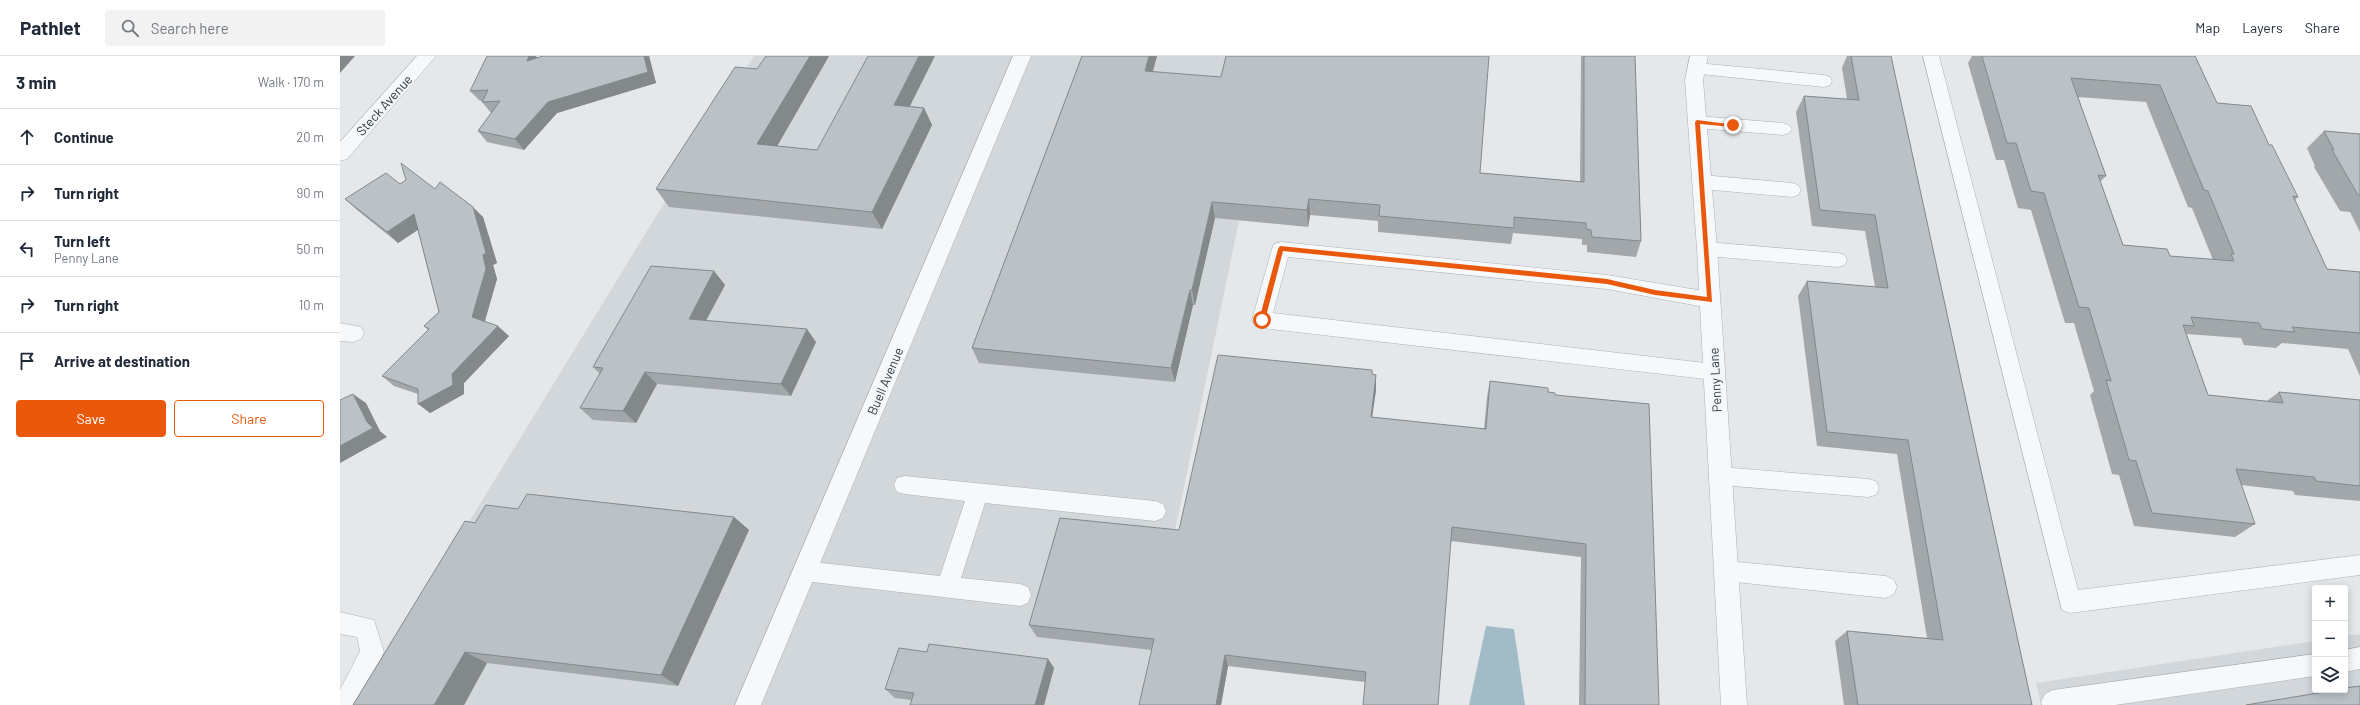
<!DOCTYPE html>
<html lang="en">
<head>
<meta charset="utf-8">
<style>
	body { margin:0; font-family:Barlow,sans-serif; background:#f2f2f3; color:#1f2937 }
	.controls { position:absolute; right:12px; bottom:12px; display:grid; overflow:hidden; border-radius:4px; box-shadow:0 2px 10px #0003 }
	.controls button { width:36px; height:36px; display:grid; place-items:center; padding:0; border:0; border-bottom:1px solid #e0e1e3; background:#fff; color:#1f2937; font:20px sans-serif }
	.stop { position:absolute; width:12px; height:12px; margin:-9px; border:3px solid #ea580c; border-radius:50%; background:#fff }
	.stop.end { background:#ea580c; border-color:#fff; box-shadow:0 1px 4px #0008 }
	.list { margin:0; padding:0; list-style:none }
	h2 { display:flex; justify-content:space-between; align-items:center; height:52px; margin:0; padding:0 16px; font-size:17px }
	h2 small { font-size:13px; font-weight:400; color:#747a83 }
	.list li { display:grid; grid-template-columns:26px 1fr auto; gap:12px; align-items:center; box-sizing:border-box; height:56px; padding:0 16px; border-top:1px solid #e0e1e3 }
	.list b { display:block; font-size:15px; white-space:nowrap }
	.list p { margin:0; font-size:13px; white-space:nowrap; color:#747a83 }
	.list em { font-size:13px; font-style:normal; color:#747a83 }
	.actions { display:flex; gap:8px; padding:12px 16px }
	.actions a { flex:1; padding:9px 0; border:1px solid #ea580c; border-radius:4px; text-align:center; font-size:14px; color:#ea580c }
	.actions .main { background:#ea580c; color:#fff }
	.icon { flex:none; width:22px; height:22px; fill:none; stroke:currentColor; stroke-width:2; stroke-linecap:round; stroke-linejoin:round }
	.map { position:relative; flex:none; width:2020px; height:649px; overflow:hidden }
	header { display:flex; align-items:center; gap:24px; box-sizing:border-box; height:56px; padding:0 20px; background:#fff; border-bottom:1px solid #e0e1e3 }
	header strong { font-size:19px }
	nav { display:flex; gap:22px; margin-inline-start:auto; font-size:14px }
	.search { width:280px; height:36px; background:#f2f2f3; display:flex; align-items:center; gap:10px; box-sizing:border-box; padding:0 14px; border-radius:4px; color:#747a83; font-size:15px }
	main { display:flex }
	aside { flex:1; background:#fff }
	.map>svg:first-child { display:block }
</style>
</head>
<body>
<header>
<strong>Pathlet</strong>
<div class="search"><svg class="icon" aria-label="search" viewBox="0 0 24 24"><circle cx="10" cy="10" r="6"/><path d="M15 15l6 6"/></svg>Search here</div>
<nav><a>Map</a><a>Layers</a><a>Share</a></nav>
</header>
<main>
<aside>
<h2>3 min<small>Walk · 170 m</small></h2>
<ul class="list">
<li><svg class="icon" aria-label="ahead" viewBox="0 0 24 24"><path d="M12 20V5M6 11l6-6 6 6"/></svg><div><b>Continue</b></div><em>20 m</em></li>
<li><svg class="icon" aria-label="right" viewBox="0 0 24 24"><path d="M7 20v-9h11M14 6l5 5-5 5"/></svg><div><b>Turn right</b></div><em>90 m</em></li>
<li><svg class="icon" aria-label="left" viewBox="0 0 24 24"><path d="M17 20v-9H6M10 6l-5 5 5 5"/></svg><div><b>Turn left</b><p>Penny Lane</p></div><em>50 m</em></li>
<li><svg class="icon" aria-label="right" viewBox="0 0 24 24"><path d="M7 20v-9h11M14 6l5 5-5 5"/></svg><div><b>Turn right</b></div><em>10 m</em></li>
<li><svg class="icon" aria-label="arrive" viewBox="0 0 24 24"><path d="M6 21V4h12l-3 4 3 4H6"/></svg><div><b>Arrive at destination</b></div></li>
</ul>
<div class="actions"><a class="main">Save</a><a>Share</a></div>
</aside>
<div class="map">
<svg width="2020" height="649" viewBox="0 0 2020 649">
	<rect width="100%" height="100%" fill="#e4e8ea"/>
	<path fill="#d2d7dc" d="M 414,0 L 933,0 L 799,649 L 17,649 Z
		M 2020,578 L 2020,649 L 1701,649 L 1696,627 L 1975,585 L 1975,634 L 2005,634 L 2005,580 Z"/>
	<path fill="#a2bcc7" d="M 1146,570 L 1174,573 L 1185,649 L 1129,649 Z"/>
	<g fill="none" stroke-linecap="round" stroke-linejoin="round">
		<defs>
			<path id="service" d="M 1583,0 L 1599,0 L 1738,534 L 2020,499 L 2020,519 L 1730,557 L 1722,554 Z
				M 1357,7 L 1484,19 L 1490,21 L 1492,25 L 1490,29 L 1484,31 L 1351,17 L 1349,13 L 1351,9 Z
				M 1357,60 L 1443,67 L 1449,69 L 1452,73 L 1449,77 L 1443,79 L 1357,72 L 1351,70 L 1349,66 L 1351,62 Z
				M 1362,119 L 1452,127 L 1458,129 L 1461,134 L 1458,139 L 1452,141 L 1362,133 L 1356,131 L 1353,126 L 1356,121 Z
				M 941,186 L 1267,219 L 1370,236 L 1377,239 L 1380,244 L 1377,249 L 1370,252 L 1267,233 L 948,201 L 933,257 L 1374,308 L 1381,310 L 1384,316 L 1381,322 L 1374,324 L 922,272 L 915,270 L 912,264 L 932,193 L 934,188 Z
				M 1367,186 L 1498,197 L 1505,199 L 1507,204 L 1505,209 L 1498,211 L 1367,200 L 1360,198 L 1358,193 L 1360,188 Z
				M 1380,411 L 1528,423 L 1536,425 L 1539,432 L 1536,439 L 1528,441 L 1380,429 L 1373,427 L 1369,420 L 1373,413 Z
				M 565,420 L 815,445 L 823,448 L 826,455 L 823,462 L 815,465 L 645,447 L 621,522 L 680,528 L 688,531 L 691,539 L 688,547 L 680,550 L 464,525 L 456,522 L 453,515 L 456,508 L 464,505 L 600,520 L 625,445 L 565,438 L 557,436 L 554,429 L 557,422 Z
				M 1386,505 L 1546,520 L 1554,524 L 1557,531 L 1554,538 L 1546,542 L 1386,525 L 1378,522 L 1375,515 L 1378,508 Z
				M 0,556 L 34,564 L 44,596 L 18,649 L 0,649 L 0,634 L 20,595 L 17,581 L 0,578 Z
				M 2020,591 L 2020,613 L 2005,616 L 2005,594 Z
				M 1975,598 L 1975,620 L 1775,649 L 1702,649 L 1701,646 L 1705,638 L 1713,634 Z"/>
			<path id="minor" d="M 673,0 L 691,0 L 421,649 L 395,649 Z
				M 1350,0 L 1368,0 L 1363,24 L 1377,193 L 1407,649 L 1381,649 L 1357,193 L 1345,24 Z
				M 0,267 L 21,271 L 24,277 L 21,283 L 13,286 L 0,285 Z"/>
			<path id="tertiary" d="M 77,0 L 96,0 L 7,103 L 0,105 L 0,86 Z"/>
		</defs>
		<use href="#service" stroke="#a9b0b4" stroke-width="1"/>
		<use href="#minor" stroke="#a9b0b4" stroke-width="1"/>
		<use href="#tertiary" stroke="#a9b0b4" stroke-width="1"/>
		<use href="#service" fill="#f6f8f9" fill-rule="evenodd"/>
		<use href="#minor" fill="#f6f8f9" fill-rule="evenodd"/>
		<use href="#tertiary" fill="#f6f8f9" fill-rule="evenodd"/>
	</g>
	<path fill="#a1a7ab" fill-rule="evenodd" d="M 203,0 L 309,0 L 316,27 L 217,57 L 184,94 L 147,86 L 138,75 L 151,57 L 142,46 L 143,45 L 140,45 L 130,35 L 197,2 Z
		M 489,0 L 437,90 L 477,94 L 570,50 L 584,52 L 592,69 L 542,173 L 329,151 L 316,133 L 417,13 Z
		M 742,0 L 817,0 L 813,15 L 1140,117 L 1240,126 L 1241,0 L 1295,0 L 1301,185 L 1296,201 L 1247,196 L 1247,189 L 1242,189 L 1242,183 L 1173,177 L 1171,188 L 1038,176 L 1038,165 L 970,159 L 968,171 L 875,162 L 855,249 L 853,249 L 835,326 L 639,307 L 632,292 Z
		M 1507,0 L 1551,0 L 1692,649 L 1504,649 L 1495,585 L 1507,575 L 1587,582 L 1557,398 L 1477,390 L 1458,240 L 1467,225 L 1535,231 L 1525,175 L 1472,170 L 1456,56 L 1464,40 L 1507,43 L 1502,12 Z
		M 1632,0 L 1855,0 L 1877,47 L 1929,89 L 1958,141 L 1955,144 L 1987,213 L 2020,216 L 2020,320 L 2008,293 L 1942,287 L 1936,292 L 1904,289 L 1901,282 L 1846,278 L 1868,339 L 1927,345 L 1939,336 L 2020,344 L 2020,445 L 1955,439 L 1953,435 L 1901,429 L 1915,468 L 1895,481 L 1794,470 L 1779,419 L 1772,418 L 1769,407 L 1750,339 L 1754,335 L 1734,267 L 1725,267 L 1691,154 L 1678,152 L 1664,104 L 1656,104 L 1628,7 ZM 1738,41 L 1806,46 L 1848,151 L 1852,152 L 1873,204 L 1830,200 L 1783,189 L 1760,126 L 1766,120 Z
		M 1984,75 L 2020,78 L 2020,176 L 2010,156 L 2000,155 L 1974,111 L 1975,110 L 1967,92 Z
		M 60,128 L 95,133 L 143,161 L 157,207 L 153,209 L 157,223 L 145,265 L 169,280 L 124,327 L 124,338 L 90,357 L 78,338 L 54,330 L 42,320 L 88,274 L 84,270 L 99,256 L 78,174 L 58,187 L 17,154 L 5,143 Z
		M 374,215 L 385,229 L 366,264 L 476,286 L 451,340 L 317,328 L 296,367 L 253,364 L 240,352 L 260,318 L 253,311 Z
		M 1032,318 L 1036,334 L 1032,361 L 1144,373 L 1147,341 L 1150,325 L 1208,336 L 1215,339 L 1319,649 L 1239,649 L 1241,501 L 1111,485 L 1025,626 L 888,610 L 881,649 L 799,649 L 812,594 L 697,581 L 689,569 L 839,474 Z
		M 178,453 L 394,461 L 409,474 L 338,630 L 147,607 L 124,649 L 13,649 L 135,467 Z
		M 587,596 L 708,603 L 714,612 L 704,649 L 570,649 L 572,644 L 555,642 L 545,633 Z"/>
	<path fill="#83888b" d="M 0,0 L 15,0 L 0,17 Z
		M 189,0 L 196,0 L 200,5 L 187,5 Z
		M 304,0 L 309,0 L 316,27 L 217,57 L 184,94 L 175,83 L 208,46 Z
		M 470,0 L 489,0 L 428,106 L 417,88 Z
		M 579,0 L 595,0 L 562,66 L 554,49 Z
		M 809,0 L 817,0 L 808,32 L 805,15 Z
		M 584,52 L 592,69 L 542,173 L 532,156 Z
		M 969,143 L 970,159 L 968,171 L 967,154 Z
		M 872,146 L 875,162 L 855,249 L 852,234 Z
		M 133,151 L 143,161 L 157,207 L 153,209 L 157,223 L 143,271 L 132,261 L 143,199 Z
		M 74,158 L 85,169 L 58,187 L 47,176 Z
		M 374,215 L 385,229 L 360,276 L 349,263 Z
		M 850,234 L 853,249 L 835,326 L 831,312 Z
		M 158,270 L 169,280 L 124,327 L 124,338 L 90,357 L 78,348 L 112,318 Z
		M 467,273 L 476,286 L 451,340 L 441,328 Z
		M 305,316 L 317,328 L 296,367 L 283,355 Z
		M 1036,319 L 1036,334 L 1030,376 L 1031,361 Z
		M 13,338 L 26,347 L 40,375 L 47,381 L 0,407 L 0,390 L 27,366 Z
		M 394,461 L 409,474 L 338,630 L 321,619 Z
		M 125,596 L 147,607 L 124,649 L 94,649 Z
		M 885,599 L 888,610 L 881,649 L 876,649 Z
		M 708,603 L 714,612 L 704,649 L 695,649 Z"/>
	<path fill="#bbc2c7" stroke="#83888b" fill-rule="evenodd" d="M 147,0 L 189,0 L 187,5 L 203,0 L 304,0 L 308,16 L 208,46 L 175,83 L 138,75 L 160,45 L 142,46 L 148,34 L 130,35 Z
		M 426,0 L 470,0 L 417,88 L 477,94 L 528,0 L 579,0 L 554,49 L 584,52 L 532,156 L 316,133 L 395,11 L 417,13 Z
		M 742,0 L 809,0 L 805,15 L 881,21 L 886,0 L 1149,0 L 1140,117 L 1244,126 L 1244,0 L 1295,0 L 1301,185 L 1252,181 L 1251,174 L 1246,173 L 1246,167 L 1174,161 L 1174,172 L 1039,160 L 1040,149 L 969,143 L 967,154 L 872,146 L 852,234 L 850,234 L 831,312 L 632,292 Z
		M 1511,0 L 1551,0 L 1692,649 L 1518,649 L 1507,575 L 1603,584 L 1568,384 L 1487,376 L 1467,225 L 1548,232 L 1535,159 L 1480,154 L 1464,40 L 1519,44 Z
		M 1642,0 L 1855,0 L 1877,47 L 1911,50 L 1929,89 L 1932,89 L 1958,141 L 1953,140 L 1987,213 L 2020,216 L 2020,277 L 1952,271 L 1955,276 L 1922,273 L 1919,267 L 1851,261 L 1854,270 L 1843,269 L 1868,339 L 1943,347 L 1939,336 L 2020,344 L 2020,430 L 1976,425 L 1974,421 L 1896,413 L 1915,468 L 1812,457 L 1796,405 L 1789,404 L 1786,393 L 1766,324 L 1771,325 L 1749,252 L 1739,251 L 1704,137 L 1691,135 L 1676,87 L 1667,87 ZM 1731,22 L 1820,29 L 1864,134 L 1868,135 L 1894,198 L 1891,198 L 1894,205 L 1830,200 L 1827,193 L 1783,189 L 1758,119 L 1766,120 Z
		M 1984,75 L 2020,78 L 2020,139 L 2018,139 L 1992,94 L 1994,94 Z
		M 61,107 L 95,133 L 100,126 L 133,151 L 146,197 L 143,199 L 146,213 L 132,261 L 158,270 L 112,318 L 113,329 L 78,348 L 78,333 L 42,320 L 89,273 L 84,270 L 99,256 L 74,158 L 47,176 L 5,143 L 46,117 L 60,128 L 66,124 Z
		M 311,210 L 374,215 L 349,263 L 467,273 L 441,328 L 305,316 L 283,355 L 240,352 L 263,312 L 253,311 Z
		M 878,299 L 1032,314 L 1032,318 L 1036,319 L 1031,361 L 1146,373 L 1150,325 L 1208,332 L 1208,336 L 1215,337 L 1215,339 L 1309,348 L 1319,649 L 1245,649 L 1246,488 L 1112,471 L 1098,649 L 1023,649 L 1026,616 L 885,599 L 876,649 L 799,649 L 814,583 L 689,569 L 720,462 L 839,474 Z
		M 13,338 L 27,366 L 33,372 L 0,390 L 0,344 Z
		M 187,438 L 394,461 L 321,619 L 125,596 L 94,649 L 13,649 L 125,465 L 135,467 L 146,449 L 178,453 Z
		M 589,588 L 708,603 L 695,649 L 570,649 L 574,637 L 545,633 L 559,592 L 587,596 Z
		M 2020,630 L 2020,649 L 1906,649 L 1996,634 L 2005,634 L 2005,632 Z"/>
	<path fill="#ea580c" d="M 1357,64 L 1396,69 L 1393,71 L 1360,68 L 1372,246 L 1315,239 L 1267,228 L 943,195 L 925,264 L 922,267 L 919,264 L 938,193 L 940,190 L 1267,223 L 1315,234 L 1367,241 L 1355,66 Z"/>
	<g text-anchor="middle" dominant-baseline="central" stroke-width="4" stroke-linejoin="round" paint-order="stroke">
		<g font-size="13" fill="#2d3942" stroke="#f3f6f8">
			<text transform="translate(44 49) rotate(-48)">Steck Avenue</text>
			<text transform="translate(1375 324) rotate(-93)">Penny Lane</text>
			<text transform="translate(545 325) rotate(-67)">Buell Avenue</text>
		</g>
	</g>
</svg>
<div class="controls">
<button>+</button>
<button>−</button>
<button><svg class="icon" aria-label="layers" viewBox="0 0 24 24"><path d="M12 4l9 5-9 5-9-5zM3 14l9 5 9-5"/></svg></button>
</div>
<div class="stop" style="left:922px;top:264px"></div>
<div class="stop end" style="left:1393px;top:69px"></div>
</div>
</main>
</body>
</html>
